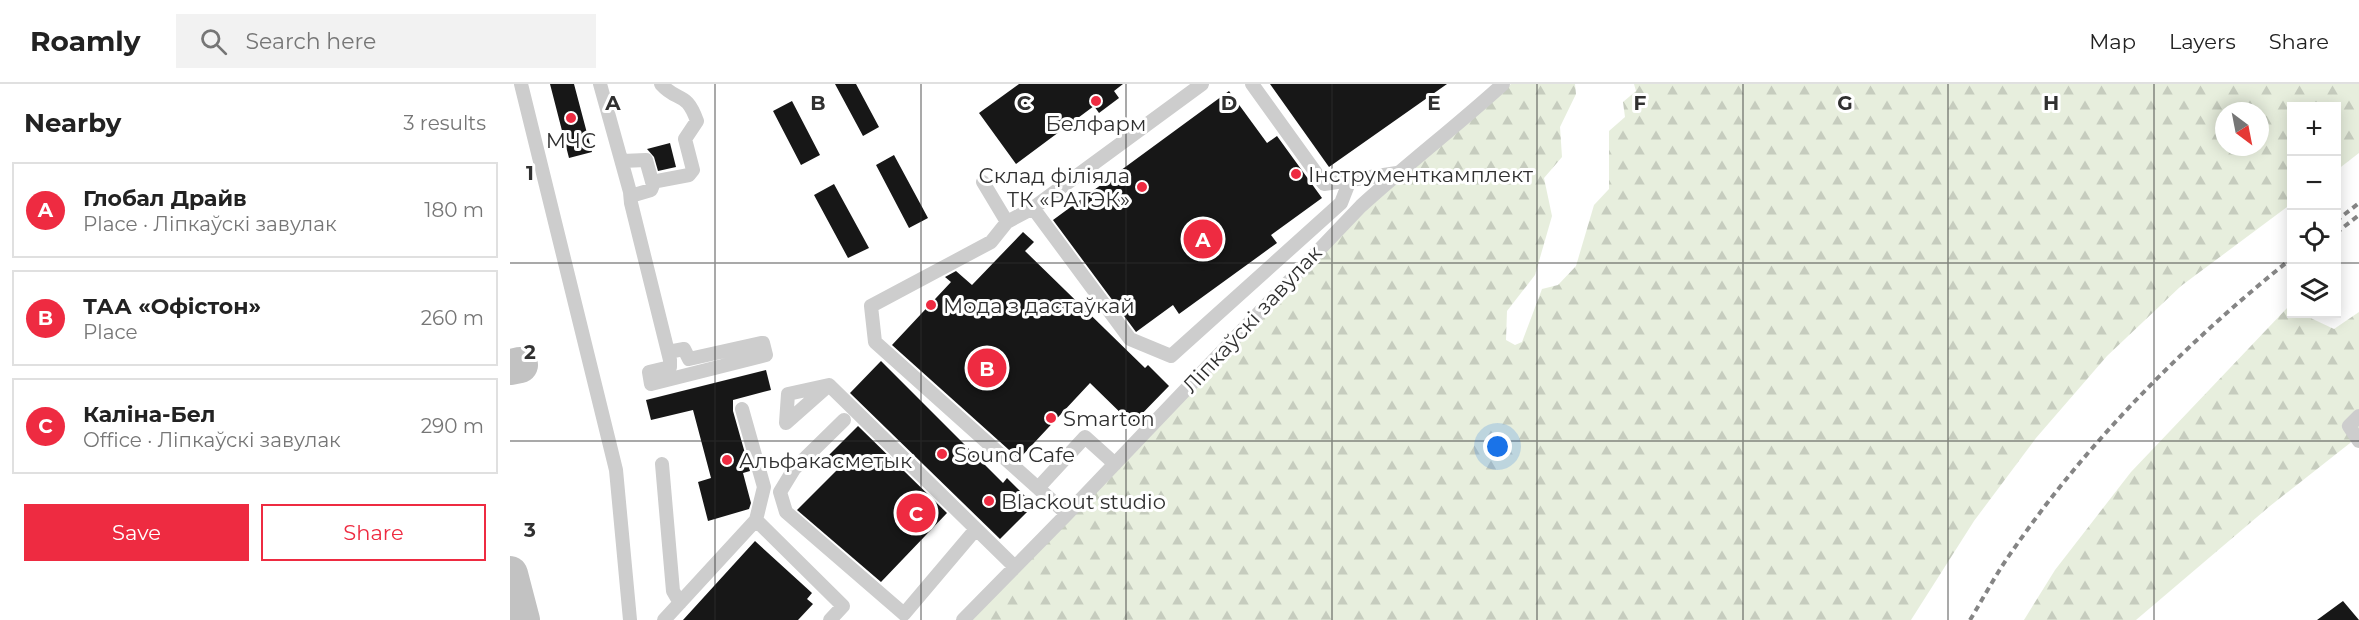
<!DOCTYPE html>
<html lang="en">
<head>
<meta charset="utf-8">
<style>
	body { margin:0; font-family:Montserrat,sans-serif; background:#f2f2f2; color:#222 }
	.controls { position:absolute; right:18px; top:18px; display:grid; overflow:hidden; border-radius:0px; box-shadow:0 3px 15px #0003 }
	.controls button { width:54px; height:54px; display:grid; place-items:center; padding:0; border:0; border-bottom:2px solid #e0e0e0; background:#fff; color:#222; font:30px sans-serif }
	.compass { position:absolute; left:1705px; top:18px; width:54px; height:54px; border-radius:50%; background:#fff; box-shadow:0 3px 15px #0003; rotate:148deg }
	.you { position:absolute; left:988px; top:363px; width:21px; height:21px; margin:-15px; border:4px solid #fff; border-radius:50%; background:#1a73e8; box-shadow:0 0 0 9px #1a73e833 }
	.badge { display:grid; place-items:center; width:39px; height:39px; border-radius:50%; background:#ee2b41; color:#fff; font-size:20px; font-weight:700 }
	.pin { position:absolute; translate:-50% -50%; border:3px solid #fff; box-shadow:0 2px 6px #0006 }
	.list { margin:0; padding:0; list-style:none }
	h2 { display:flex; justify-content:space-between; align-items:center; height:78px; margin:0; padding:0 24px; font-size:26px }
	h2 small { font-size:20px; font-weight:400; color:#767676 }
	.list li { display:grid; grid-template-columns:39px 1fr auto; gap:18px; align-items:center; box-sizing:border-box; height:96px; margin:0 12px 12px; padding:0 12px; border:2px solid #e0e0e0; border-radius:0px }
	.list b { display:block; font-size:22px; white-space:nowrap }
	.list p { margin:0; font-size:20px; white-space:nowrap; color:#767676 }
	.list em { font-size:20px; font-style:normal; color:#767676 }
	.actions { display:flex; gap:12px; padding:18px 24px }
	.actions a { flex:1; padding:14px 0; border:2px solid #ee2b41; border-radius:0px; text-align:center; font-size:21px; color:#ee2b41 }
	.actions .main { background:#ee2b41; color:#fff }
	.icon { flex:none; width:33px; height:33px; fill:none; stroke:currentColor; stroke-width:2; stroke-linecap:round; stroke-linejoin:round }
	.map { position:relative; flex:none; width:1849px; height:536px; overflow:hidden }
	header { display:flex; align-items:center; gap:36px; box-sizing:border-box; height:84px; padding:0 30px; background:#fff; border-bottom:2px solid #e0e0e0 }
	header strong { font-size:28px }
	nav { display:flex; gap:33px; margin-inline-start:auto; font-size:21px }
	.search { width:420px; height:54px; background:#f2f2f2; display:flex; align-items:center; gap:15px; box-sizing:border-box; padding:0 21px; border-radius:0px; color:#767676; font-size:22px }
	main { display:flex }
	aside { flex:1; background:#fff }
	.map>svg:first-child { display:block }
</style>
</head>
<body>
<header>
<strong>Roamly</strong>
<div class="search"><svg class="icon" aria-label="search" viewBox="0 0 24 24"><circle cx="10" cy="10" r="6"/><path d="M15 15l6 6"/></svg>Search here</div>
<nav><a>Map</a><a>Layers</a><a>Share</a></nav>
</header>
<main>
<aside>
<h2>Nearby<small>3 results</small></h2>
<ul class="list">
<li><span class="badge">A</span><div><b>Глобал Драйв</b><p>Place · Ліпкаўскі завулак</p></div><em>180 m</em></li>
<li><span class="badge">B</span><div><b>ТАА «Офістон»</b><p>Place</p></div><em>260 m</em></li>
<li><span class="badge">C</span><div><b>Каліна-Бел</b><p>Office · Ліпкаўскі завулак</p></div><em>290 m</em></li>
</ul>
<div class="actions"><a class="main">Save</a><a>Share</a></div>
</aside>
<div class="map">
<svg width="1849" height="536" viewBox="0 0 1849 536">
	<defs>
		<pattern id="forest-firs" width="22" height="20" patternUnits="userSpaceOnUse" patternTransform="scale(1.5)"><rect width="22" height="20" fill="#e7eedd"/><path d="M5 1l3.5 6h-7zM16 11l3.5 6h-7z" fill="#c6ccbe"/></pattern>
	</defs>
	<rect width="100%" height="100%" fill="#fff"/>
	<path fill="url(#forest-firs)" fill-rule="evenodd" d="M 1001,0 L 1065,0 L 1066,10 L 1050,43 L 1052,73 L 1034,94 L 1042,132 L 1025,191 L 997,227 L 996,256 L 1005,261 L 1012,258 L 1032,205 L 1048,201 L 1066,182 L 1084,121 L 1099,105 L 1099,47 L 1115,33 L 1113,18 L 1126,7 L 1124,0 L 1849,0 L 1849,69 L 1827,86 L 1826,22 L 1782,22 L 1781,120 L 1671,202 L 1597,272 L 1526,354 L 1464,437 L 1401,536 L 460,536 L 874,105 ZM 1714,27 L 1750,27 L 1750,63 L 1714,63 Z
		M 1778,223 L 1781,224 L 1782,230 L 1792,230 L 1824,245 L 1849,228 L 1849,352 L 1760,422 L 1626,536 L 1514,536 L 1545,486 L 1621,388 Z"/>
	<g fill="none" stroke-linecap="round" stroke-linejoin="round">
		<path stroke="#c2c2c2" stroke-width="36" d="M 0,283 L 10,281
			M 0,490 L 12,536"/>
	</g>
	<path fill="#171717" d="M 40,0 L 64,0 L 82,68 L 59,74 Z
		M 325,0 L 346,0 L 369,43 L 353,52 Z
		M 509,0 L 613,0 L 604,7 L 609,14 L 589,29 L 584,22 L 506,80 L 469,29 Z
		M 760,0 L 937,0 L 819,83 Z
		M 719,7 L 757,59 L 767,52 L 812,114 L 761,151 L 767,159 L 669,230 L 663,221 L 626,248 L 543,136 Z
		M 282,17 L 310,71 L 291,81 L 263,27 Z
		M 160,59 L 166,83 L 148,87 L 144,73 L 137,65 Z
		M 384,71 L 418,134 L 399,144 L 366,81 Z
		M 324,100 L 359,164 L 338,174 L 304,111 Z
		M 513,148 L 524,158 L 515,167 L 635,284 L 638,281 L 659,302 L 622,340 L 580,299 L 509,375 L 382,261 L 441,198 L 435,193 L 446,187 L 462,201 Z
		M 371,277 L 493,399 L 497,394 L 524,421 L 490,455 L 340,309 Z
		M 256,286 L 261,306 L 223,316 L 223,327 L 240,387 L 233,389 L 241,419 L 239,425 L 198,437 L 188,398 L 201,394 L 183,326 L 141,336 L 136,316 Z
		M 348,342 L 437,429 L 371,498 L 287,426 L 329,384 L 317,373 Z
		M 245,457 L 302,509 L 297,515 L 303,520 L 288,536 L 173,536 Z
		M 1833,517 L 1849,536 L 1807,536 Z"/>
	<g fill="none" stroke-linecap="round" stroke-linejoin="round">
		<path stroke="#cdcdcd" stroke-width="14" d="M 11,0 L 106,386 L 120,536
			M 90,0 L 120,108 L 124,111 L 141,106 L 143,101 L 136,76 L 112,77
			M 742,0 L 814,100 L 887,89
			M 142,98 L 179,91 L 183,86 L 175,55 L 187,37 C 176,6 168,19 151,0
			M 473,98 L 497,138
			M 120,108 L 121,119 L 160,276 L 160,283 L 139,288 L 141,300 L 256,271 L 253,259 L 251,259 L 179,275 L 174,265 L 158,268
			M 523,124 L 620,255 L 661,272 L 831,119 L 840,96
			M 319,301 L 276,339 L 278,310 L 319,301 L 505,483
			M 1849,332 L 1839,342 L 1849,357
			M 334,336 L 284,385 L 270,408 L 276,428 L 394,530 L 466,445
			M 152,380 L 163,507 L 170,519
			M 528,404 L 575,353 L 605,380
			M 557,430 L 365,258 L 361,222 L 481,158 L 497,138 L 523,124 L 692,0
			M 246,436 L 333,522 L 320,536
			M 154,536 L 246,436 L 254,403 L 232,325
			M 453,536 L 557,430 L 851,122 C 897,80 947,42 993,0"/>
		<path stroke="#858585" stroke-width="4" stroke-dasharray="6 4.5" stroke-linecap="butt" d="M 1826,137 L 1849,119
			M 1826,149 L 1849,131
			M 1460,536 C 1474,513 1487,488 1503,466 C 1579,356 1677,258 1782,174"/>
	</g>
	<path fill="none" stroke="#303030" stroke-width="1.5" stroke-opacity="0.55" d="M 205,0 L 205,536M 411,0 L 411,536M 616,0 L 616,536M 822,0 L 822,536M 1027,0 L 1027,536M 1233,0 L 1233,536M 1438,0 L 1438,536M 1644,0 L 1644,536M 0,179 L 1782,179M 1826,179 L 1849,179M 0,357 L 1849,357"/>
	<g fill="#ee2b41" stroke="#fff" stroke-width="2">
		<circle cx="586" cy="17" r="6"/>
		<circle cx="61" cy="34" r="6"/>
		<circle cx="786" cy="90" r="6"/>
		<circle cx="632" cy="103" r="6"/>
		<circle cx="421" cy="221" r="6"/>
		<circle cx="541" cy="334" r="6"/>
		<circle cx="432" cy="370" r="6"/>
		<circle cx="217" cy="376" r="6"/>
		<circle cx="479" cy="417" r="6"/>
	</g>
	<g text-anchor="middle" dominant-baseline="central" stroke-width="6" stroke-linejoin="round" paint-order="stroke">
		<g font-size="21" fill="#303030" stroke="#fff" text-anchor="start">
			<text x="586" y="39" text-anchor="middle">Белфарм</text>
			<text x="61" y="56" text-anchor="middle">МЧС</text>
			<text x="798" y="90">Інструменткамплект</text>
			<text x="620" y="91" text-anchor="end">Склад філіяла<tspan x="620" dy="24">ТК «РАТЭК»</tspan></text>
			<text x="433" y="221">Мода з дастаўкай</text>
			<text x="553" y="334">Smarton</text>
			<text x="444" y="370">Sound Cafe</text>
			<text x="229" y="376">Альфакасметык</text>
			<text x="491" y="417">Blackout studio</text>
		</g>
		<g font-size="21" fill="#303030" stroke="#fff">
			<text transform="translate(742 235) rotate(-47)">Ліпкаўскі завулак</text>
		</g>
	</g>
	<g font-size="20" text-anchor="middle" font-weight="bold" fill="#303030" stroke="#fff" stroke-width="6" stroke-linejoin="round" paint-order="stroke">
		<text x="103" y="26">A</text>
		<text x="308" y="26">B</text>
		<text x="514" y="26">C</text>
		<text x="719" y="26">D</text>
		<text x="924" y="26">E</text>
		<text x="1130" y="26">F</text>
		<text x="1335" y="26">G</text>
		<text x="1541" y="26">H</text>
		<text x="20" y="96">1</text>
		<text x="20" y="275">2</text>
		<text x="20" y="453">3</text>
	</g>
</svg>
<div class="controls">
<button>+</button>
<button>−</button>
<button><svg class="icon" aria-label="locate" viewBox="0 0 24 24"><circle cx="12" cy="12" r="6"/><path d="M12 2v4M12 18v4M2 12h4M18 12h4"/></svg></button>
<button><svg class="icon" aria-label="layers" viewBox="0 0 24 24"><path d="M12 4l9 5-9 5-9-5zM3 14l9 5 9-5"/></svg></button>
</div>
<svg class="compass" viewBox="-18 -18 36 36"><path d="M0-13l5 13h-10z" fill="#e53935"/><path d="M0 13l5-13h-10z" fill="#767676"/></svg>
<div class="you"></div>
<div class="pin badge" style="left:693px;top:155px">A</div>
<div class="pin badge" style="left:477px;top:284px">B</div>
<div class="pin badge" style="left:406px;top:429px">C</div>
</div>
</main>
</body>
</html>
